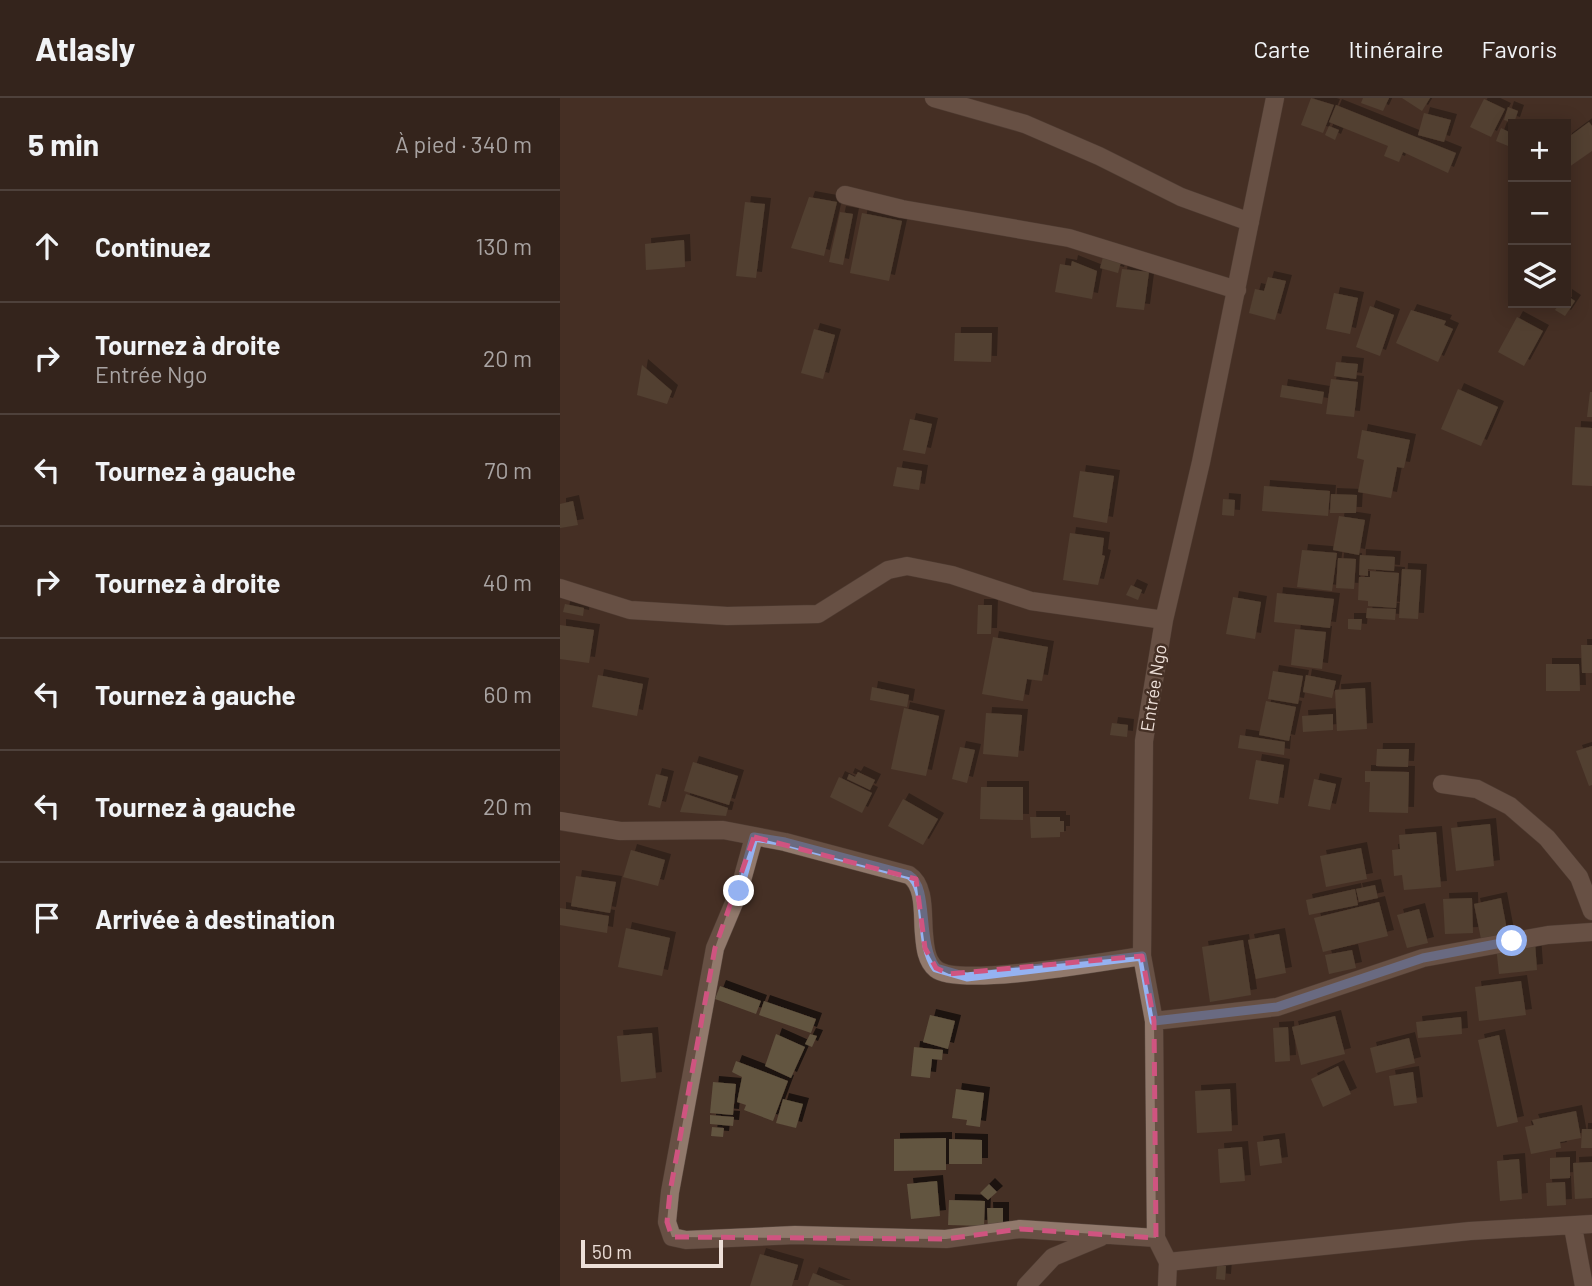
<!DOCTYPE html>
<html lang="fr">
<head>
<meta charset="utf-8">
<style>
	body { margin:0; font-family:Barlow,sans-serif; background:#3f3029; color:#f1f3f6 }
	.controls { position:absolute; right:21px; top:21px; display:grid; overflow:hidden; border-radius:0px; box-shadow:0 4px 18px #0003 }
	.controls button { width:63px; height:63px; display:grid; place-items:center; padding:0; border:0; border-bottom:2px solid #4e413b; background:#34241c; color:#f1f3f6; font:35px sans-serif }
	.scale { position:absolute; left:21px; bottom:18px; width:142px; box-sizing:border-box; padding-left:7px; border:4px solid #eddfd8; border-top:0; font-size:19px; line-height:24px; white-space:nowrap; color:#eddfd8; -webkit-text-stroke:5px #453025; paint-order:stroke }
	.stop { position:absolute; width:21px; height:21px; margin:-16px; border:5px solid #95b2f1; border-radius:50%; background:#fff }
	.stop.end { background:#95b2f1; border-color:#fff; box-shadow:0 2px 7px #0008 }
	.list { margin:0; padding:0; list-style:none }
	h2 { display:flex; justify-content:space-between; align-items:center; height:91px; margin:0; padding:0 28px; font-size:30px }
	h2 small { font-size:23px; font-weight:400; color:#a9a4a3 }
	.list li { display:grid; grid-template-columns:46px 1fr auto; gap:21px; align-items:center; box-sizing:border-box; height:112px; padding:0 28px; border-top:2px solid #4e413b }
	.list b { display:block; font-size:26px; white-space:nowrap }
	.list p { margin:0; font-size:23px; white-space:nowrap; color:#a9a4a3 }
	.list em { font-size:23px; font-style:normal; color:#a9a4a3 }
	.icon { flex:none; width:38px; height:38px; fill:none; stroke:currentColor; stroke-width:2; stroke-linecap:round; stroke-linejoin:round }
	.map { position:relative; flex:none; width:1032px; height:1188px; overflow:hidden }
	header { display:flex; align-items:center; gap:42px; box-sizing:border-box; height:98px; padding:0 35px; background:#34241c; border-bottom:2px solid #4e413b }
	header strong { font-size:33px }
	nav { display:flex; gap:38px; margin-inline-start:auto; font-size:24px }
	main { display:flex }
	aside { flex:1; background:#34241c }
	.map>svg:first-child { display:block }
</style>
</head>
<body>
<header>
<strong>Atlasly</strong>
<nav><a>Carte</a><a>Itinéraire</a><a>Favoris</a></nav>
</header>
<main>
<aside>
<h2>5 min<small>À pied · 340 m</small></h2>
<ul class="list">
<li><svg class="icon" aria-label="ahead" viewBox="0 0 24 24"><path d="M12 20V5M6 11l6-6 6 6"/></svg><div><b>Continuez</b></div><em>130 m</em></li>
<li><svg class="icon" aria-label="right" viewBox="0 0 24 24"><path d="M7 20v-9h11M14 6l5 5-5 5"/></svg><div><b>Tournez à droite</b><p>Entrée Ngo</p></div><em>20 m</em></li>
<li><svg class="icon" aria-label="left" viewBox="0 0 24 24"><path d="M17 20v-9H6M10 6l-5 5 5 5"/></svg><div><b>Tournez à gauche</b></div><em>70 m</em></li>
<li><svg class="icon" aria-label="right" viewBox="0 0 24 24"><path d="M7 20v-9h11M14 6l5 5-5 5"/></svg><div><b>Tournez à droite</b></div><em>40 m</em></li>
<li><svg class="icon" aria-label="left" viewBox="0 0 24 24"><path d="M17 20v-9H6M10 6l-5 5 5 5"/></svg><div><b>Tournez à gauche</b></div><em>60 m</em></li>
<li><svg class="icon" aria-label="left" viewBox="0 0 24 24"><path d="M17 20v-9H6M10 6l-5 5 5 5"/></svg><div><b>Tournez à gauche</b></div><em>20 m</em></li>
<li><svg class="icon" aria-label="arrive" viewBox="0 0 24 24"><path d="M6 21V4h12l-3 4 3 4H6"/></svg><div><b>Arrivée à destination</b></div></li>
</ul>
</aside>
<div class="map">
<svg width="1032" height="1188" viewBox="0 0 1032 1188">
	<defs>
		<filter id="shadow"><feDropShadow dx="6" dy="-6" stdDeviation="0" flood-color="#0009"/></filter>
	</defs>
	<rect width="100%" height="100%" fill="#453025"/>
	<path fill="#625440" filter="url(#shadow)" d="M 751,0 L 774,7 L 763,35 L 741,27 Z
		M 803,0 L 829,0 L 823,13 L 801,5 Z
		M 842,0 L 870,0 L 862,13 Z
		M 924,1 L 945,11 L 931,39 L 910,29 Z
		M 776,7 L 896,55 L 888,75 L 843,54 L 839,64 L 824,58 L 828,48 L 769,24 Z
		M 948,9 L 958,13 L 954,25 L 944,22 Z
		M 864,15 L 891,22 L 884,44 L 858,37 Z
		M 1029,24 L 1032,28 L 1032,53 L 1009,69 L 1006,65 L 1006,41 Z
		M 769,28 L 779,32 L 775,42 L 765,37 Z
		M 941,30 L 953,36 L 953,50 L 936,43 Z
		M 249,99 L 277,104 L 264,158 L 231,150 Z
		M 185,104 L 205,106 L 196,180 L 176,178 Z
		M 280,114 L 293,116 L 283,167 L 269,164 Z
		M 302,115 L 342,123 L 329,183 L 290,175 Z
		M 124,142 L 125,169 L 86,172 L 85,146 Z
		M 543,159 L 561,164 L 558,175 L 540,170 Z
		M 512,163 L 537,173 L 532,201 L 495,194 L 500,166 L 511,168 Z
		M 562,171 L 589,174 L 584,212 L 556,209 Z
		M 708,179 L 726,183 L 715,222 L 689,215 L 695,191 L 704,193 Z
		M 774,195 L 798,200 L 790,236 L 766,231 Z
		M 1006,197 L 1015,203 L 1005,218 L 995,212 L 1000,205 L 1006,205 Z
		M 810,208 L 834,217 L 820,258 L 796,249 Z
		M 851,212 L 886,223 L 884,227 L 893,231 L 878,264 L 836,245 Z
		M 957,219 L 983,233 L 964,268 L 938,254 Z
		M 254,231 L 275,237 L 263,281 L 241,275 Z
		M 395,235 L 432,235 L 431,264 L 394,263 Z
		M 776,264 L 798,266 L 796,281 L 774,278 Z
		M 82,267 L 112,293 L 107,306 L 77,297 Z
		M 771,281 L 798,284 L 794,319 L 766,316 Z
		M 722,287 L 764,294 L 762,306 L 720,299 Z
		M 898,291 L 938,309 L 921,348 L 881,331 Z
		M 1030,294 L 1032,294 L 1032,319 L 1027,319 Z
		M 350,321 L 372,326 L 365,356 L 343,352 Z
		M 1015,329 L 1032,330 L 1032,388 L 1012,387 Z
		M 802,332 L 850,342 L 844,370 L 837,369 L 831,400 L 798,394 L 804,362 L 797,360 Z
		M 337,369 L 362,373 L 359,392 L 333,388 Z
		M 520,373 L 554,378 L 547,425 L 513,419 Z
		M 704,388 L 770,393 L 768,418 L 702,413 Z
		M 771,396 L 797,397 L 796,415 L 770,415 Z
		M 663,401 L 675,402 L 674,418 L 662,417 Z
		M 13,403 L 18,427 L 0,430 L 0,406 Z
		M 779,418 L 805,422 L 799,457 L 773,452 Z
		M 510,435 L 544,440 L 542,457 L 545,458 L 538,487 L 503,482 Z
		M 742,452 L 777,455 L 772,493 L 737,489 Z
		M 800,457 L 835,459 L 834,473 L 808,471 L 808,478 L 799,477 Z
		M 778,460 L 796,461 L 794,491 L 776,490 Z
		M 842,471 L 861,472 L 858,521 L 839,520 Z
		M 810,473 L 839,475 L 836,510 L 808,508 L 808,503 L 798,502 L 799,479 L 810,479 Z
		M 571,487 L 582,492 L 578,502 L 566,497 Z
		M 717,495 L 774,501 L 770,530 L 714,524 Z
		M 673,499 L 701,504 L 695,541 L 666,536 Z
		M 5,506 L 24,510 L 23,518 L 3,514 Z
		M 418,507 L 432,507 L 431,536 L 417,536 Z
		M 807,510 L 836,511 L 835,522 L 806,520 Z
		M 788,521 L 802,521 L 801,532 L 788,531 Z
		M 0,527 L 34,532 L 29,565 L 0,561 Z
		M 735,531 L 766,534 L 762,571 L 731,567 Z
		M 433,539 L 488,549 L 482,583 L 467,581 L 463,603 L 422,596 Z
		M 1021,547 L 1032,547 L 1032,575 L 1022,575 Z
		M 986,566 L 1019,566 L 1020,593 L 986,593 Z
		M 713,573 L 743,578 L 738,606 L 708,601 Z
		M 38,577 L 83,586 L 77,618 L 32,609 Z
		M 746,577 L 776,583 L 772,600 L 743,594 Z
		M 312,589 L 349,597 L 347,609 L 310,602 Z
		M 805,590 L 807,631 L 777,633 L 775,592 Z
		M 706,603 L 736,609 L 729,643 L 699,637 Z
		M 344,610 L 379,618 L 366,678 L 331,671 Z
		M 426,615 L 462,617 L 458,659 L 423,656 Z
		M 773,616 L 773,632 L 743,634 L 742,618 Z
		M 552,625 L 568,627 L 567,639 L 550,637 Z
		M 680,637 L 725,644 L 724,657 L 678,650 Z
		M 1032,648 L 1032,687 L 1029,688 L 1016,653 Z
		M 400,649 L 415,652 L 407,685 L 392,681 Z
		M 817,651 L 849,651 L 848,669 L 816,668 Z
		M 696,662 L 724,667 L 718,706 L 689,701 Z
		M 133,664 L 178,678 L 169,707 L 124,693 Z
		M 805,673 L 849,674 L 848,715 L 809,714 L 810,684 L 805,684 Z
		M 298,674 L 315,682 L 310,692 L 287,681 L 289,676 L 295,679 Z
		M 96,676 L 108,679 L 100,710 L 88,707 Z
		M 279,679 L 312,695 L 302,715 L 270,699 Z
		M 754,681 L 776,686 L 770,712 L 748,708 Z
		M 421,689 L 463,689 L 463,722 L 420,721 Z
		M 126,696 L 168,710 L 166,718 L 120,714 Z
		M 343,701 L 378,721 L 363,747 L 328,728 Z
		M 470,719 L 500,719 L 500,723 L 504,723 L 504,734 L 500,734 L 500,739 L 471,740 Z
		M 930,726 L 934,768 L 896,773 L 891,730 Z
		M 876,734 L 881,789 L 844,792 L 842,777 L 834,778 L 832,752 L 840,751 L 839,737 Z
		M 801,750 L 807,781 L 766,789 L 760,758 Z
		M 71,752 L 105,762 L 98,788 L 63,779 Z
		M 16,778 L 56,784 L 50,815 L 11,808 Z
		M 815,787 L 818,800 L 799,804 L 796,791 Z
		M 795,791 L 798,807 L 749,817 L 746,802 Z
		M 912,800 L 913,835 L 885,836 L 883,801 Z
		M 941,800 L 948,837 L 921,841 L 914,806 Z
		M 819,804 L 828,838 L 763,854 L 754,820 Z
		M 0,810 L 49,818 L 47,835 L 0,827 Z
		M 859,811 L 868,845 L 847,850 L 837,817 Z
		M 66,830 L 110,840 L 102,878 L 58,869 Z
		M 719,836 L 726,875 L 696,881 L 688,842 Z
		M 683,842 L 691,897 L 650,904 L 642,849 Z
		M 975,844 L 977,872 L 939,876 L 936,848 Z
		M 792,852 L 796,870 L 769,876 L 765,857 Z
		M 961,883 L 966,917 L 919,923 L 915,889 Z
		M 160,888 L 201,903 L 196,916 L 155,901 Z
		M 204,903 L 256,921 L 251,935 L 199,917 Z
		M 370,917 L 395,923 L 388,951 L 363,944 Z
		M 775,918 L 785,956 L 741,967 L 732,929 Z
		M 901,919 L 902,936 L 858,940 L 856,924 Z
		M 728,929 L 730,963 L 715,964 L 713,930 Z
		M 92,935 L 96,980 L 61,984 L 57,938 Z
		M 216,936 L 245,949 L 231,980 L 205,968 Z
		M 250,936 L 257,938 L 252,949 L 245,946 Z
		M 939,937 L 958,1024 L 937,1029 L 918,942 Z
		M 849,940 L 855,965 L 816,975 L 810,950 Z
		M 354,949 L 383,952 L 382,962 L 372,961 L 370,980 L 351,978 Z
		M 176,963 L 228,983 L 213,1023 L 184,1012 L 186,1007 L 177,1004 L 182,979 L 172,974 Z
		M 778,968 L 791,996 L 763,1009 L 751,981 Z
		M 853,974 L 857,1005 L 834,1008 L 829,978 Z
		M 153,984 L 176,986 L 173,1017 L 150,1015 Z
		M 396,991 L 424,995 L 420,1029 L 406,1027 L 407,1022 L 392,1020 Z
		M 670,991 L 672,1033 L 637,1035 L 635,993 Z
		M 223,1001 L 243,1006 L 236,1030 L 216,1025 Z
		M 1016,1013 L 1021,1040 L 1000,1044 L 1001,1050 L 971,1056 L 965,1029 L 974,1027 L 972,1022 Z
		M 150,1017 L 174,1019 L 173,1028 L 150,1026 Z
		M 152,1029 L 164,1030 L 163,1039 L 151,1038 Z
		M 1022,1031 L 1032,1031 L 1032,1050 L 1021,1050 Z
		M 386,1040 L 386,1072 L 334,1073 L 334,1041 Z
		M 389,1041 L 422,1042 L 422,1066 L 389,1066 Z
		M 719,1041 L 722,1065 L 700,1068 L 697,1044 Z
		M 682,1049 L 685,1083 L 660,1085 L 658,1051 Z
		M 1010,1059 L 1010,1080 L 990,1081 L 990,1060 Z
		M 959,1061 L 962,1101 L 940,1103 L 937,1063 Z
		M 1032,1064 L 1032,1100 L 1015,1101 L 1013,1065 Z
		M 377,1083 L 380,1118 L 351,1121 L 347,1086 Z
		M 1005,1084 L 1006,1107 L 987,1108 L 986,1085 Z
		M 429,1086 L 437,1094 L 428,1102 L 420,1095 Z
		M 389,1102 L 425,1103 L 424,1128 L 388,1127 Z
		M 427,1110 L 443,1110 L 443,1132 L 428,1132 Z
		M 200,1156 L 238,1167 L 232,1188 L 190,1188 Z
		M 657,1168 L 666,1168 L 665,1182 L 656,1181 Z
		M 253,1175 L 285,1188 L 248,1188 Z"/>
	<g fill="none" stroke-linecap="round" stroke-linejoin="round">
		<defs>
			<path id="minor" d="M 374,0 L 465,26 L 539,58 L 621,99 L 690,124
				M 285,97 L 342,111 L 509,140 L 677,192
				M 0,490 L 70,512 L 167,518 L 258,516 L 328,472 L 347,468 L 392,477 L 471,503 L 604,522
				M 882,686 L 917,691 L 950,708 L 987,740 L 1019,779 L 1032,813
				M 0,723 L 60,733 L 163,732 L 225,744 L 349,777 C 366,788 362,818 364,836 C 365,848 366,863 376,871 C 399,890 546,863 582,858
				M 194,739 L 179,793 L 155,850 L 110,1094 L 107,1124 L 112,1139 L 126,1142 L 235,1137 L 386,1141 L 460,1131 L 596,1140
				M 594,923 L 717,909 L 863,860 L 988,837 L 1032,834
				M 1013,1129 L 1024,1188
				M 608,1164 L 910,1133 L 1032,1126
				M 466,1188 L 493,1159 L 541,1139
				M 607,1188 L 608,1164 L 596,1140 L 594,923 L 582,858 L 584,643 L 604,522 L 641,364 L 715,0"/>
		</defs>
		<use href="#minor" stroke="#5d4c43" stroke-width="19"/>
		<use href="#minor" stroke="#91796c" stroke-width="18"/>
	</g>
	<g fill="none" stroke-linecap="round" stroke-linejoin="round">
		<path stroke="#95b2f1" stroke-width="9" d="M 179,793 L 194,739 L 225,744 L 349,777 C 370,790 357,844 376,870 L 407,879 L 582,858 L 594,923 L 717,909 L 863,860 L 952,843"/>
	</g>
	<path d="M0 0H1032V1188H0ZM 194,739 L 356,781 L 365,850 L 376,870 L 389,876 L 582,858 L 594,923 L 596,1140 L 460,1131 L 386,1141 L 112,1139 L 107,1124 L 110,1094 L 155,850 Z" fill="#453025" fill-opacity=".55" fill-rule="evenodd"/>
	<path fill="none" stroke="#cf5480" stroke-width="5" stroke-dasharray="14 9" stroke-linejoin="round" d="M 194,739 L 356,781 L 365,850 L 376,870 L 389,876 L 582,858 L 594,923 L 596,1140 L 460,1131 L 386,1141 L 112,1139 L 107,1124 L 110,1094 L 155,850 Z"/>
	<g text-anchor="middle" dominant-baseline="central" stroke-width="5" stroke-linejoin="round" paint-order="stroke">
		<g font-size="18" fill="#eddfd8" stroke="#453025">
			<text transform="translate(593 590) rotate(-81)">Entrée Ngo</text>
		</g>
	</g>
</svg>
<div class="controls">
<button>+</button>
<button>−</button>
<button><svg class="icon" aria-label="layers" viewBox="0 0 24 24"><path d="M12 4l9 5-9 5-9-5zM3 14l9 5 9-5"/></svg></button>
</div>
<div class="scale">50 m</div>
<div class="stop" style="left:952px;top:843px"></div>
<div class="stop end" style="left:179px;top:793px"></div>
</div>
</main>
</body>
</html>
